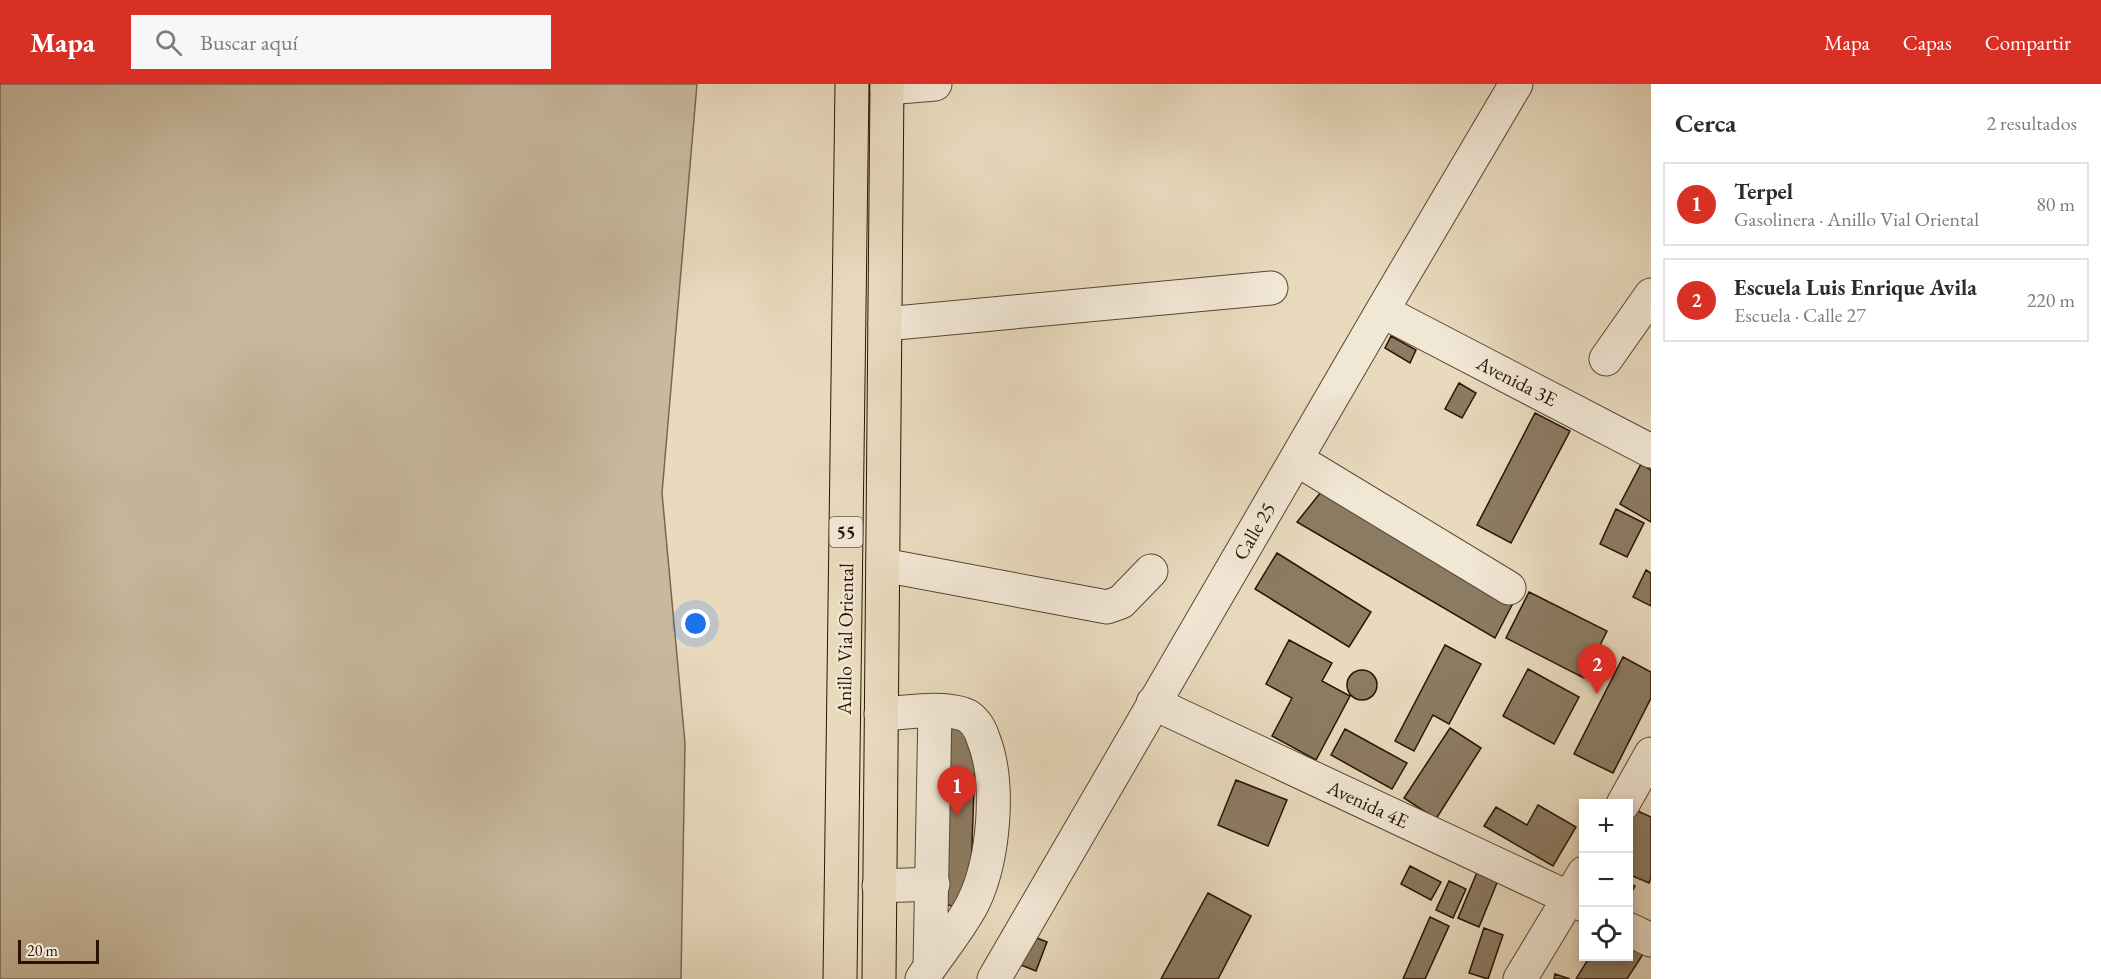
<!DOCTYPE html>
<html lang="es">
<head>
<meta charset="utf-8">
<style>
	body { margin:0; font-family:"EB Garamond",serif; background:#f7f7f7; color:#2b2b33 }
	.controls { position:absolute; right:18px; bottom:18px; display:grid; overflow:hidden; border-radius:0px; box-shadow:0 3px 9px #0003 }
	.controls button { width:54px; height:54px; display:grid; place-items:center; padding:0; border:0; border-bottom:2px solid #e1e1e2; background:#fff; color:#2b2b33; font:30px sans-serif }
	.scale { position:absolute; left:18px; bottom:15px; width:81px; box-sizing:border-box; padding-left:6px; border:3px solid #281501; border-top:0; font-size:16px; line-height:21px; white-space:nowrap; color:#281501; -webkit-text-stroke:4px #f1e7d5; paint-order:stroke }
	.you { position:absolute; left:696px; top:540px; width:21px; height:21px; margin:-15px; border:4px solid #fff; border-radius:50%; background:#1a73e8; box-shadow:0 0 0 9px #1a73e833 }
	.badge { display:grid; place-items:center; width:39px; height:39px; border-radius:50%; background:#d93025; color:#fff; font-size:20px; font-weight:700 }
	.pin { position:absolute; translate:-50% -50px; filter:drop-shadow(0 2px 3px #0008) }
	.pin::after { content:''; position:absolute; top:32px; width:21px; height:18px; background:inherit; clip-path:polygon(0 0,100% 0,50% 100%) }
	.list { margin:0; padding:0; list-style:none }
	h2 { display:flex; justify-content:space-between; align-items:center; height:78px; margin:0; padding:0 24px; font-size:26px }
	h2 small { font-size:20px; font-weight:400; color:#7c7c81 }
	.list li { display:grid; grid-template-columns:39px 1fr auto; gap:18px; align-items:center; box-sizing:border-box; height:84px; margin:0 12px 12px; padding:0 12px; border:2px solid #e1e1e2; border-radius:0px }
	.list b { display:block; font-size:22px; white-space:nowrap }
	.list p { margin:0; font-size:20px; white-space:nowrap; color:#7c7c81 }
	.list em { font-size:20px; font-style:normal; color:#7c7c81 }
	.icon { flex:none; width:33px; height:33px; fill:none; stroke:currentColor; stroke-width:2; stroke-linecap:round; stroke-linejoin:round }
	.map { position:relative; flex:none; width:1651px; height:895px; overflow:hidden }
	header { display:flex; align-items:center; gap:36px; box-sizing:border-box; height:84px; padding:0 30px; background:#d93025; color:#fff }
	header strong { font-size:28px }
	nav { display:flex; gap:33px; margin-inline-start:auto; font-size:21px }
	.search { width:420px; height:54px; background:#f7f7f7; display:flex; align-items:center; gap:15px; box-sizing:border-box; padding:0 21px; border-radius:0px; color:#7c7c81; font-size:22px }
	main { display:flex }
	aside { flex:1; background:#fff }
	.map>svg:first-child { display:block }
</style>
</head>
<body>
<header>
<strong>Mapa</strong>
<div class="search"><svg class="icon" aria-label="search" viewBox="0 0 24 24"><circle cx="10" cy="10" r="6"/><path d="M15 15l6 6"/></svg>Buscar aquí</div>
<nav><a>Mapa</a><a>Capas</a><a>Compartir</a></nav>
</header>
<main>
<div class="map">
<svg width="1651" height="895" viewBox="0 0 1651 895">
	<rect width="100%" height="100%" fill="#e9dabe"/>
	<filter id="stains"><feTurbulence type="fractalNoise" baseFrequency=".00333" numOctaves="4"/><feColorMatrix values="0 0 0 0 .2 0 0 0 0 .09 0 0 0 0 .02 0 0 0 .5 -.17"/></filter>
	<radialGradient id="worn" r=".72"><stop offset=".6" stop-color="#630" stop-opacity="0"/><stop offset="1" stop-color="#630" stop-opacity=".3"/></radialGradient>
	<path fill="#c8b99e" stroke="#786750" stroke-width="1.5" d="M 0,0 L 697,0 L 662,409 L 685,659 L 681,895 L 0,895 Z"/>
	<path fill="#8c7b63" stroke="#281501" stroke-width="1.5" d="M 1391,252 L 1416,266 L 1410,279 L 1385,264 Z
		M 1459,299 L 1476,309 L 1462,334 L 1445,325 Z
		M 1535,329 L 1570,347 L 1511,459 L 1477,441 Z
		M 1641,380 L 1651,386 L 1651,438 L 1620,420 Z
		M 1321,408 L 1513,519 L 1495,554 L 1297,438 Z
		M 1616,425 L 1644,439 L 1627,473 L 1600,460 Z
		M 1277,469 L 1371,528 L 1349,563 L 1255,505 Z
		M 1646,486 L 1651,489 L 1651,522 L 1633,513 Z
		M 1529,508 L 1607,547 L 1584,594 L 1506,554 Z
		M 1289,556 L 1332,579 L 1322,597 L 1350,612 L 1316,676 L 1272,652 L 1292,614 L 1266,600 Z
		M 1445,561 L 1481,580 L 1449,640 L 1433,631 L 1414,667 L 1395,657 Z
		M 1623,573 L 1651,588 L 1651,614 L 1613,689 L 1574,670 Z
		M 1528,585 L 1579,613 L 1554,660 L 1503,632 Z
		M1347 601a15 15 0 1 1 30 0a15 15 0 1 1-30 0Z
		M 954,641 L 976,649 L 970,816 L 955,823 L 945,820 L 943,647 Z
		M 1450,644 L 1481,664 L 1436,735 L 1404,714 Z
		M 1345,645 L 1407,679 L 1392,705 L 1331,671 Z
		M 1236,696 L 1287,716 L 1268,762 L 1218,741 Z
		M 1538,721 L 1576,743 L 1553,782 L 1484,742 L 1496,723 L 1527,741 Z
		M 1629,723 L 1651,733 L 1651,794 L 1649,799 L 1628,790 Z
		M 1410,782 L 1441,798 L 1431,816 L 1401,800 Z
		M 1478,786 L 1499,794 L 1479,843 L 1458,834 Z
		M 1449,797 L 1466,805 L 1453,834 L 1436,826 Z
		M 1628,799 L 1635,802 L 1628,814 Z
		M 1208,809 L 1251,832 L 1218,895 L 1161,895 Z
		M 1430,833 L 1449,842 L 1425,895 L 1403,895 Z
		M 1484,844 L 1503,851 L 1488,895 L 1469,889 Z
		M 1032,852 L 1047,858 L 1036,887 L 1021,881 Z
		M 1628,852 L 1647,864 L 1627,895 L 1576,895 L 1590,872 L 1628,872 Z
		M 1555,890 L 1570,895 L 1554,895 Z"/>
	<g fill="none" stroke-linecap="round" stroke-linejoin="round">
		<defs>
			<path id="minor" d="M 887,4 L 935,0
				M 1382,227 L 1651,367
				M 885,240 L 1271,204
				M 1606,275 L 1651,211
				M 1296,375 L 1509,504
				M 883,481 L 1107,523 L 1121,518 L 1151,487
				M 1153,619 L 1584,821
				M 881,630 C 906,629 939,622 963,630 C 973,633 980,644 983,654 C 1001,698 994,776 973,819 C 959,846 938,870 922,895
				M 1623,720 L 1651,670
				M 879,802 L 933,800
				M 1628,845 L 1651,856
				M 930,882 L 935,627
				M 994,895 L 1382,227 L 1516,0
				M 1520,895 L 1584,789"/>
			<path id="highway" d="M 840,895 L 852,0
				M 879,895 L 887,0"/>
		</defs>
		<use href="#minor" stroke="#584630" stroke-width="35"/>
		<use href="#highway" stroke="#281501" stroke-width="35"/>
		<use href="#minor" stroke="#f1e7d5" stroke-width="33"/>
		<use href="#highway" stroke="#e9dabe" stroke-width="33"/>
	</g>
	<g text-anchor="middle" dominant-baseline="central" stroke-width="4.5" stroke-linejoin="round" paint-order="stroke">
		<rect fill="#f1e7d5" stroke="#645441" stroke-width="1.5" x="829.5" y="433" width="33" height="30" rx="4.5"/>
		<g font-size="18" font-weight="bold" fill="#281501">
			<text x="846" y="448">55</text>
		</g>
		<g font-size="20" fill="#281501" stroke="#f1e7d5">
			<text transform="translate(1517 297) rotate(27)">Avenida 3E</text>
			<text transform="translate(1254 447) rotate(-60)">Calle 25</text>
			<text transform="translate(845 555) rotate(-89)">Anillo Vial Oriental</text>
			<text transform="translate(1368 720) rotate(25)">Avenida 4E</text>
		</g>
	</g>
	<rect width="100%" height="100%" filter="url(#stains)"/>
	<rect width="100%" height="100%" fill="url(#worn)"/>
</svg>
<div class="controls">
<button>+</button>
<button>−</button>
<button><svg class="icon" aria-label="locate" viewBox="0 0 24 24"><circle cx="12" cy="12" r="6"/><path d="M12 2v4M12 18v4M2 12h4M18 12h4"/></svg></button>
</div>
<div class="scale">20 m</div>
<div class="you"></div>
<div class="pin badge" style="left:957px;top:732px">1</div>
<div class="pin badge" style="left:1597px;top:610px">2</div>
</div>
<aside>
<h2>Cerca<small>2 resultados</small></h2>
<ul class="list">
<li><span class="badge">1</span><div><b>Terpel</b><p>Gasolinera · Anillo Vial Oriental</p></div><em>80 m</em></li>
<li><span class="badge">2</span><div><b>Escuela Luis Enrique Avila</b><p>Escuela · Calle 27</p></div><em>220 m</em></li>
</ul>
</aside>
</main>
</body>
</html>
